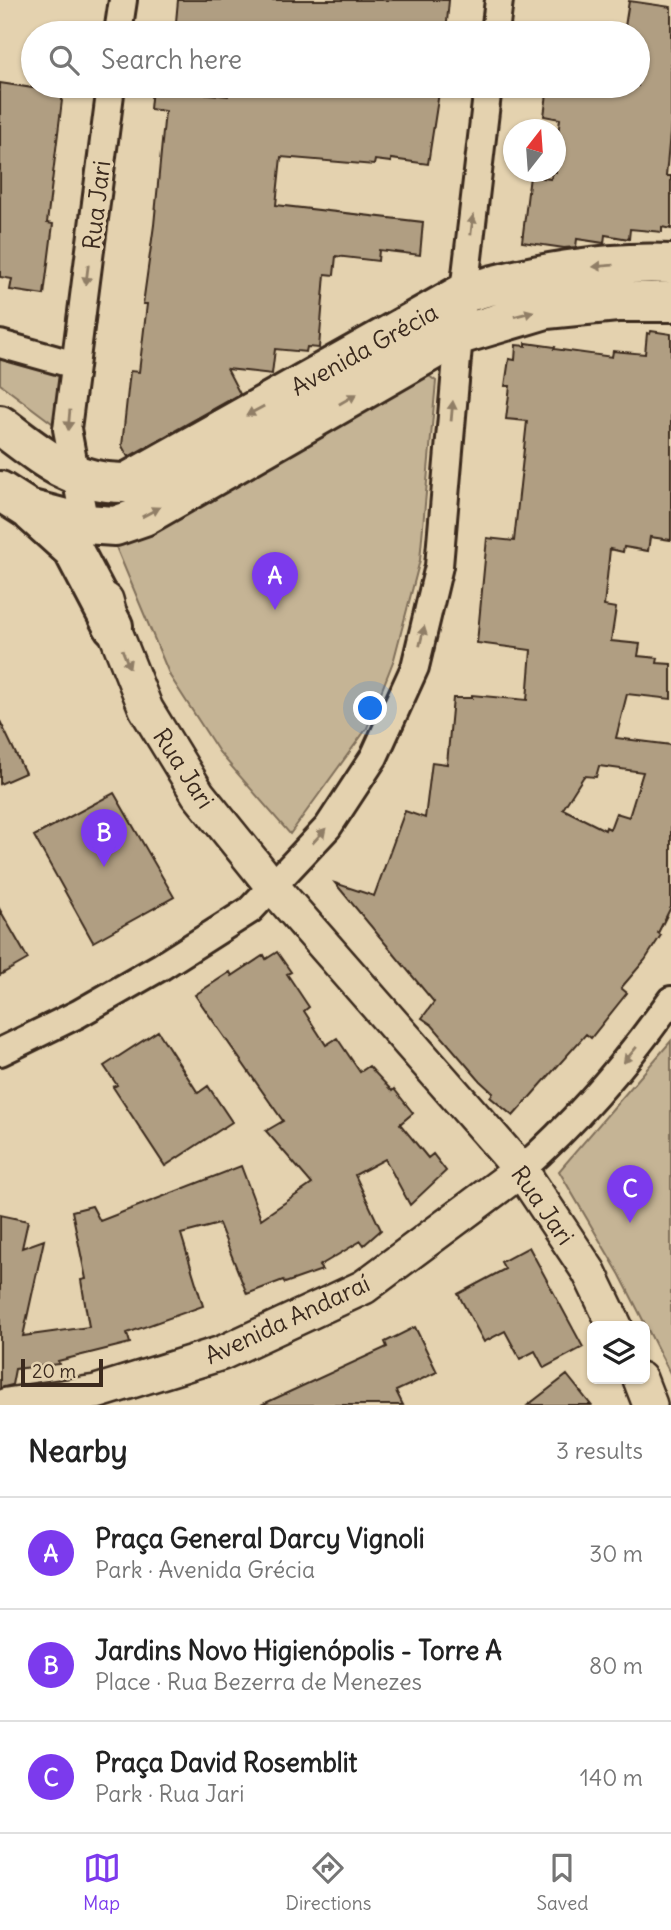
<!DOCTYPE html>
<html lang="en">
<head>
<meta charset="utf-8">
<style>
	body { margin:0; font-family:Delius,sans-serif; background:#f2f2f2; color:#222 }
	.controls { position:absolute; right:21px; bottom:21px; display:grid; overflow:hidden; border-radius:10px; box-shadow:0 2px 5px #0004 }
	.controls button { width:63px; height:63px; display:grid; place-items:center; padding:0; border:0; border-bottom:2px solid #e0e0e0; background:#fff; color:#222; font:35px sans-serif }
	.compass { position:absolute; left:503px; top:119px; width:63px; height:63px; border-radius:50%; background:#fff; box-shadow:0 2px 5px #0004; rotate:17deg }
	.scale { position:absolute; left:21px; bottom:18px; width:82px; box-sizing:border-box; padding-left:7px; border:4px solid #3b2a1e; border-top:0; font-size:19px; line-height:24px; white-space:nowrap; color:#3b2a1e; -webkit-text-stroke:5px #e4d2af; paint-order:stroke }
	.you { position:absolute; left:371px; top:709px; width:24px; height:24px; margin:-18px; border:5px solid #fff; border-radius:50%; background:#1a73e8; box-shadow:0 0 0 10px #1a73e833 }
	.badge { display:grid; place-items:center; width:46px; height:46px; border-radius:50%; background:#7c3aed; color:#fff; font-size:23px; font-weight:700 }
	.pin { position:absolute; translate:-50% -58px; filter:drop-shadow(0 2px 4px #0008) }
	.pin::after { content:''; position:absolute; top:37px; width:24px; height:21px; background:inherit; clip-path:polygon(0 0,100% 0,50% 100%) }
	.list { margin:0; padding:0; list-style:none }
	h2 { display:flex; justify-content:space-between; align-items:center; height:91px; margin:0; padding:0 28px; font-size:30px }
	h2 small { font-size:23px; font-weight:400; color:#767676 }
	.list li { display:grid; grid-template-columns:46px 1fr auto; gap:21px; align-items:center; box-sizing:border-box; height:112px; padding:0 28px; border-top:2px solid #e0e0e0 }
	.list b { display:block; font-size:26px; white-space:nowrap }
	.list p { margin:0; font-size:23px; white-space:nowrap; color:#767676 }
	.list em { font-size:23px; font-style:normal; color:#767676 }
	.icon { flex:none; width:38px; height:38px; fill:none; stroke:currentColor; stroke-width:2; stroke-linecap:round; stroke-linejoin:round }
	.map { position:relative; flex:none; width:671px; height:1405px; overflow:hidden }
	.search { position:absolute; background:#fff; box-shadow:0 2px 5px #0004; left:21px; right:21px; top:21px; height:77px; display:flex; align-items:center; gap:18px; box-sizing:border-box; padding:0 24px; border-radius:38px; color:#767676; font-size:26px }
	.sheet { height:427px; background:#fff }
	nav { display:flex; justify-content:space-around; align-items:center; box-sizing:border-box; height:98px; border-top:2px solid #e0e0e0; background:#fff; font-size:19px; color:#767676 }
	nav a { display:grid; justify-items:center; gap:4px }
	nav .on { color:#7c3aed }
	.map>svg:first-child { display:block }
</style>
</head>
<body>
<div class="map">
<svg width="671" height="1405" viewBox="0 0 671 1405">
	<rect width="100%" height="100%" fill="#e4d2af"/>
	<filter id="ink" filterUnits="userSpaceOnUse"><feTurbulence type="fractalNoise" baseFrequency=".0143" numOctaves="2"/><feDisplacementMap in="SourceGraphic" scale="14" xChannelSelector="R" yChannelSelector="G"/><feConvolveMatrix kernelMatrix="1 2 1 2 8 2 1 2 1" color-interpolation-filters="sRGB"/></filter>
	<g filter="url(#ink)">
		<path fill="#c5b495" stroke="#806f5a" stroke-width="2" d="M 0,354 L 65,373 L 57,423 L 52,423 L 0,384 Z
			M 422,371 L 436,381 L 420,560 L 394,659 L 367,728 L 290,834 L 219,752 L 170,676 L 116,547 Z
			M 671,1041 L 671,1375 L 620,1275 L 559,1171 Z"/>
		<path fill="#b09e82" stroke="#3b2a1e" stroke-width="2" fill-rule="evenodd" d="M 178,0 L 449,0 L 446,33 L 175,33 Z
			M 629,1 L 671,7 L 671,123 L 666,176 L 671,176 L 671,229 L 662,227 L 662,232 L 630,229 L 629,239 L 605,235 L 604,243 L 577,239 L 576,247 L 564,248 L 522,242 L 530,176 L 551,179 L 552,172 L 556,172 L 556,150 L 560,119 L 544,116 L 548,86 L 638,86 L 638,33 L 624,33 Z
			M 0,83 L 33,88 L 33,86 L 55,86 L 54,91 L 63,92 L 47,223 L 53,224 L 44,295 L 10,290 L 12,279 L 0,277 Z
			M 229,86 L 275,86 L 304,89 L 305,86 L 440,86 L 428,164 L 391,159 L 391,162 L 375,160 L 374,165 L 281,157 L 276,205 L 423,222 L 420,255 L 379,250 L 378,261 L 336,256 L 334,275 L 325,274 L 319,348 L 307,347 L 306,352 L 275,349 L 272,374 L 227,369 L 240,394 L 128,457 L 122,446 L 130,371 L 139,372 L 147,304 L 143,304 L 154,225 L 165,111 L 150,109 L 152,88 L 228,96 Z
			M 651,331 L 671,334 L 671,540 L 650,537 L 648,551 L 624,547 L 623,552 L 610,549 L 604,606 L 616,608 L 611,641 L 640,644 L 638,656 L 658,658 L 657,663 L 671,664 L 671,699 L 627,694 L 616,738 L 671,745 L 671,907 L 658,933 L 661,935 L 645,960 L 621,988 L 627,993 L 591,1038 L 586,1034 L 513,1116 L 490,1097 L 493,1093 L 480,1081 L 432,1025 L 422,1018 L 434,1002 L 335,883 L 374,896 L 405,811 L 425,818 L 432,762 L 447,764 L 453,698 L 472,698 L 472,695 L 527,700 L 531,650 L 477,643 L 487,538 L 514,541 L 527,421 L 506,419 L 510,386 L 505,386 L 509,359 L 515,360 L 516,345 L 526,346 L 526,343 L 555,347 L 554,349 L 612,357 L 613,351 L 645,354 L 647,333 L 650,334 ZM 599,766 L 643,772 L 629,817 L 616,813 L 610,829 L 606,827 L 605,830 L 563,809 L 584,776 L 596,777 Z
			M 0,721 L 25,773 L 0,784 Z
			M 114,793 L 174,897 L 93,942 L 34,836 Z
			M 0,910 L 28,959 L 0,975 Z
			M 277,952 L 291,972 L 287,974 L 309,1007 L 304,1011 L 326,1045 L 337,1038 L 360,1072 L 369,1066 L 392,1091 L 394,1089 L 413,1113 L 400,1124 L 428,1158 L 433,1154 L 446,1171 L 410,1205 L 385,1159 L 355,1175 L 381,1230 L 364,1245 L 361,1241 L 319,1266 L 322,1270 L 285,1283 L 283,1280 L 247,1294 L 219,1224 L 181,1234 L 203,1306 L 127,1333 L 130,1343 L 58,1361 L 59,1364 L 15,1369 L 12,1385 L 0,1388 L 0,1215 L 28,1221 L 22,1248 L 44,1240 L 23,1336 L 89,1327 L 81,1280 L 86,1279 L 72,1211 L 92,1206 L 100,1221 L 241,1166 L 261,1219 L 312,1184 L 266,1131 L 283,1121 L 195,995 L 230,972 L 232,976 L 264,955 L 266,959 Z
			M 158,1031 L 198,1093 L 208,1086 L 232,1122 L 165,1166 L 113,1087 L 117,1085 L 104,1066 Z
			M 529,1247 L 583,1347 L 544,1368 L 535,1351 L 520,1359 L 505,1331 L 484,1342 L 458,1294 L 505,1269 L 501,1262 Z
			M 415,1327 L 437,1372 L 396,1391 L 403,1405 L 261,1405 L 387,1347 L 385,1342 Z
			M 567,1375 L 591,1405 L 528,1405 Z"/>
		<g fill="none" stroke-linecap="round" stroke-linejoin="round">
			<defs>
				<path id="minor" d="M 118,33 L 123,0
					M 495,33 L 499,0
					M 0,344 L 75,365
					M 85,524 L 67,429 L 111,86
					M 0,1052 L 78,1014 L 162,966 L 250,910 L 328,827 L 374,757 L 415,667 L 439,566 L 459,335 L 488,86
					M 521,1170 C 578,1120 627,1062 671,1000"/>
				<path id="tertiary" d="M 106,600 L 113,626 L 146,709 L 198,794 L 273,887 L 521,1170 L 589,1272 L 615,1326
					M 640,1379 L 650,1405
					M 7,1405 L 96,1392 L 222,1353 L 364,1287 L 521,1170"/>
				<path id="secondary" d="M 0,425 C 42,456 71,484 126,483 L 464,293 C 532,274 600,261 671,264
					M 0,491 L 28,509 L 85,524 L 115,526 L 144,516 L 459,335 L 546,309 L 617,302 L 671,302
					M 32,513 L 73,550 L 113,626"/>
			</defs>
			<use href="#minor" stroke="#3b2a1e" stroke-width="32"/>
			<use href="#tertiary" stroke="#3b2a1e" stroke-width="38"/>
			<use href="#secondary" stroke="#3b2a1e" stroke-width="44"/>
			<use href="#minor" stroke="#e4d2af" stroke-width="26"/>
			<use href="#tertiary" stroke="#e4d2af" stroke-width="33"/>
			<use href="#secondary" stroke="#e4d2af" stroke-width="38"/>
		</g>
		<defs><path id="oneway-solid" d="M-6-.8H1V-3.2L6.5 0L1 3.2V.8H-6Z" transform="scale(1.75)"/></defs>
		<g fill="#907e66">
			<use href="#oneway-solid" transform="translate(472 225) rotate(-83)"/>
			<use href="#oneway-solid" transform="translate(603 266) rotate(175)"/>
			<use href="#oneway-solid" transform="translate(87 275) rotate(97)"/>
			<use href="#oneway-solid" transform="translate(524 314) rotate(-15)"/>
			<use href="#oneway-solid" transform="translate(348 399) rotate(-30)"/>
			<use href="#oneway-solid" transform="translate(255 411) rotate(151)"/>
			<use href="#oneway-solid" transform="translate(452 411) rotate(-85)"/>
			<use href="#oneway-solid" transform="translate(69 420) rotate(95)"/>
			<use href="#oneway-solid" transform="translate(151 512) rotate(-28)"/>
			<use href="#oneway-solid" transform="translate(422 636) rotate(-77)"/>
			<use href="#oneway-solid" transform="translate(126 659) rotate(68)"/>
			<use href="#oneway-solid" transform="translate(319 836) rotate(-48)"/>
			<use href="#oneway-solid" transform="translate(630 1055) rotate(130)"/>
		</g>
	</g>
	<g text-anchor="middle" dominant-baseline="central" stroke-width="7" stroke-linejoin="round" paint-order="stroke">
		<g font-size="24" fill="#3b2a1e" stroke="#e4d2af">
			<text transform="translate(96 205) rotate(-83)">Rua Jari</text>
			<text transform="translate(364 349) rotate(-29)">Avenida Grécia</text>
			<text transform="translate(184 768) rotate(57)">Rua Jari</text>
			<text transform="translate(543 1205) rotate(55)">Rua Jari</text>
			<text transform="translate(287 1319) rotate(-25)">Avenida Andaraí</text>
		</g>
	</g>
</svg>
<div class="controls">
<button><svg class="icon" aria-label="layers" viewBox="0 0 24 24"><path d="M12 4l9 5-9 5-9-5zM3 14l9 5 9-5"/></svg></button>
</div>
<svg class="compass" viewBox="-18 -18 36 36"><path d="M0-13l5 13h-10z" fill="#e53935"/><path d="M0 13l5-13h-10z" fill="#767676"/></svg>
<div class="scale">20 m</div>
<div class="you"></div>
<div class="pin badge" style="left:275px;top:610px">A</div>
<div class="pin badge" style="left:104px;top:867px">B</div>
<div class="pin badge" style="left:630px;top:1223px">C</div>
<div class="search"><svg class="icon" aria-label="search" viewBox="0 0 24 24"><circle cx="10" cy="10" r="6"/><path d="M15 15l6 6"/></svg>Search here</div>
</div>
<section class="sheet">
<h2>Nearby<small>3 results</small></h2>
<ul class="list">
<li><span class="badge">A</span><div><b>Praça General Darcy Vignoli</b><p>Park · Avenida Grécia</p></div><em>30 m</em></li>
<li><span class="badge">B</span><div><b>Jardins Novo Higienópolis - Torre A</b><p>Place · Rua Bezerra de Menezes</p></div><em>80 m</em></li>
<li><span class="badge">C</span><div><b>Praça David Rosemblit</b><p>Park · Rua Jari</p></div><em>140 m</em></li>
</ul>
</section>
<nav>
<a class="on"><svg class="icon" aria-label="map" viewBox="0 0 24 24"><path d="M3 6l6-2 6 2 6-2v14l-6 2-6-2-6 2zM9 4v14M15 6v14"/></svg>Map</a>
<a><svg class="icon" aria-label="directions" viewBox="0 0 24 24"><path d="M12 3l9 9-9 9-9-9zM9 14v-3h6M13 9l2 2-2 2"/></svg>Directions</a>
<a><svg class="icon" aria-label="saved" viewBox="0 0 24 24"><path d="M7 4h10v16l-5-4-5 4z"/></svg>Saved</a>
</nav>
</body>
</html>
